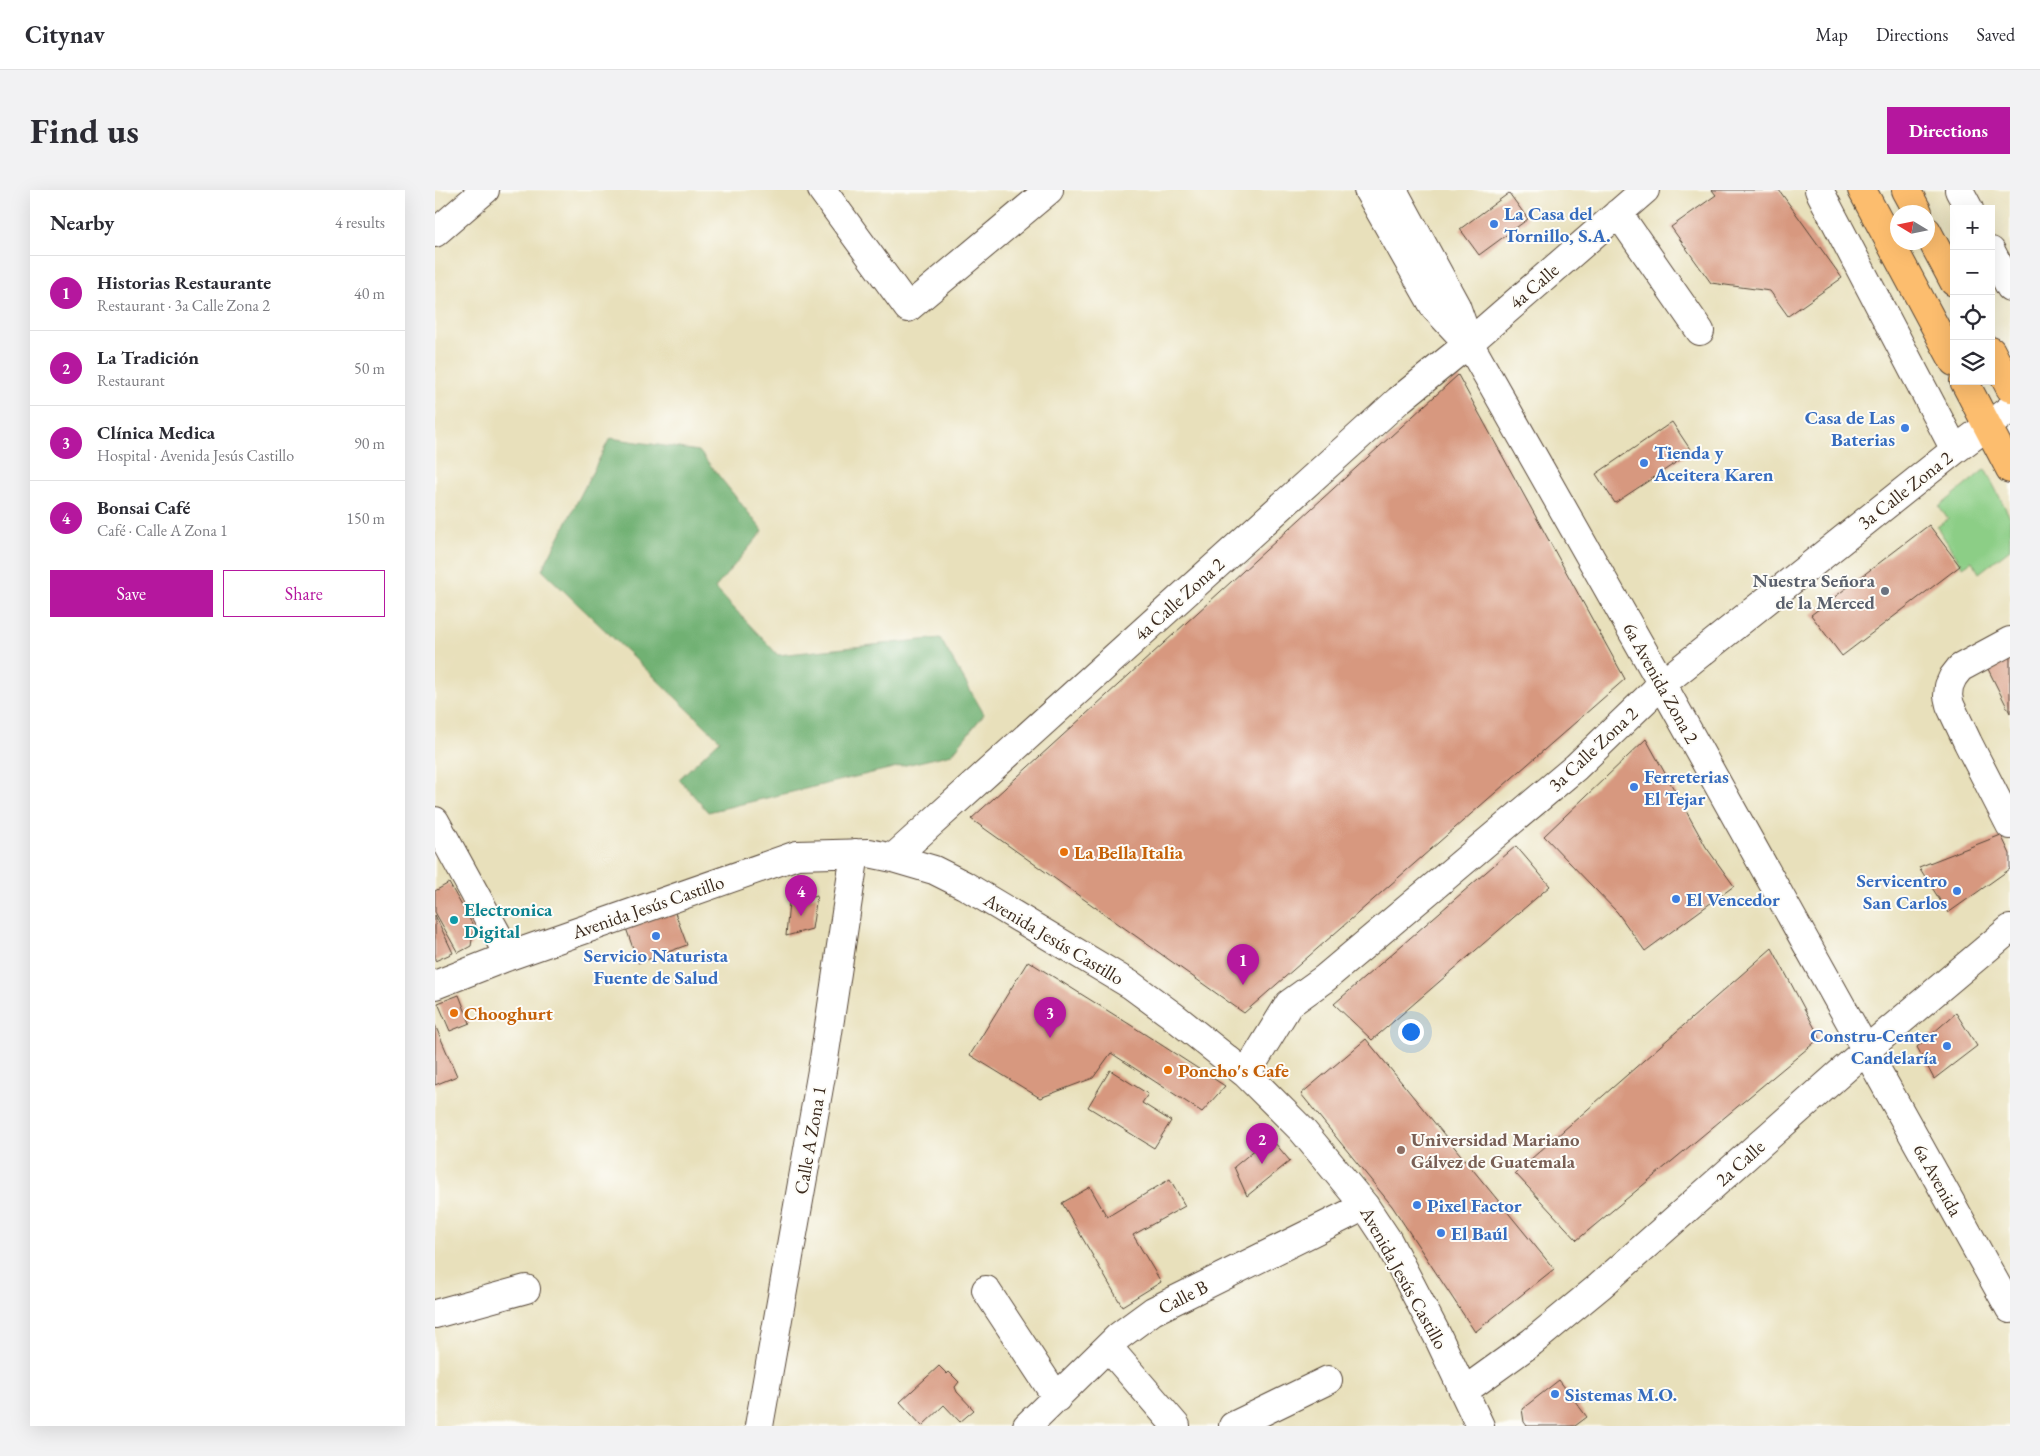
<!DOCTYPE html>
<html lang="en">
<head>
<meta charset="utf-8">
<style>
	body { margin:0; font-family:"EB Garamond",serif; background:#f2f2f3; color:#2b2b33 }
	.controls { position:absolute; right:15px; top:15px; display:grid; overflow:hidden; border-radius:0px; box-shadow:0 5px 20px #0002 }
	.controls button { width:45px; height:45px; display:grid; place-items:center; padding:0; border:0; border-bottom:1px solid #e1e1e2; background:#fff; color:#2b2b33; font:25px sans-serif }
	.compass { position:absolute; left:1455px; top:15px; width:45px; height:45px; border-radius:50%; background:#fff; box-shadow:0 5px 20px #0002; rotate:280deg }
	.you { position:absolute; left:975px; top:841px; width:18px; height:18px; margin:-12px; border:4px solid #fff; border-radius:50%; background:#1a73e8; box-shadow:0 0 0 8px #1a73e833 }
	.badge { display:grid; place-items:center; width:32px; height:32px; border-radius:50%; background:#b5179e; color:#fff; font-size:16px; font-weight:700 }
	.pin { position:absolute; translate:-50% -41px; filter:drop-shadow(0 1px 2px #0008) }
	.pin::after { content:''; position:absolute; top:26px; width:18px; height:15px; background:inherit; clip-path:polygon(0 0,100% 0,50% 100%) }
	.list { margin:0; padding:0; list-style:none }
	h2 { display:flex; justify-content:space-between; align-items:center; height:65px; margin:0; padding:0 20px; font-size:21px }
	h2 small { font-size:16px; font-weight:400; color:#7c7c81 }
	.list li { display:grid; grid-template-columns:32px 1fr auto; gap:15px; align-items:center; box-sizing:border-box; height:75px; padding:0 20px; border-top:1px solid #e1e1e2 }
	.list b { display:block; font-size:19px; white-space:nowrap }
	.list p { margin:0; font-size:16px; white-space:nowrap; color:#7c7c81 }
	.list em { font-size:16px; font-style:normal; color:#7c7c81 }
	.actions { display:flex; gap:10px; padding:15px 20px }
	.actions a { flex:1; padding:11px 0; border:1px solid #b5179e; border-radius:0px; text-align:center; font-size:18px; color:#b5179e }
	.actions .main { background:#b5179e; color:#fff }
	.icon { flex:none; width:28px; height:28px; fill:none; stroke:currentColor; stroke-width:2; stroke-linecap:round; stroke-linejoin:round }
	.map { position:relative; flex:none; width:1575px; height:1236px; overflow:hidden; border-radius:0px }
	header { display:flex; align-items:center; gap:30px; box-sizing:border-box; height:70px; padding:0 25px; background:#fff; border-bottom:1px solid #e1e1e2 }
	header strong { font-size:24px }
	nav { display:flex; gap:28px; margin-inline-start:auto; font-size:18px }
	.intro { display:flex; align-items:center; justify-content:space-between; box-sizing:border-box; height:120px; padding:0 30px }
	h1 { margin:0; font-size:35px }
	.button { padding:12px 22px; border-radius:0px; background:#b5179e; color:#fff; font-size:18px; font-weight:700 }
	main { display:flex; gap:30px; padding:0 30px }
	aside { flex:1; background:#fff; border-radius:0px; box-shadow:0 5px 20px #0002 }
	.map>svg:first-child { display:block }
</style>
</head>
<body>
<header>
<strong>Citynav</strong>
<nav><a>Map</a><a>Directions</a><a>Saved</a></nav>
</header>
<div class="intro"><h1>Find us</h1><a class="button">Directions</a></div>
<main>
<aside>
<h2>Nearby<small>4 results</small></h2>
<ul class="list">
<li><span class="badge">1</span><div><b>Historias Restaurante</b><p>Restaurant · 3a Calle Zona 2</p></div><em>40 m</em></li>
<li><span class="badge">2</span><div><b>La Tradición</b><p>Restaurant</p></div><em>50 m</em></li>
<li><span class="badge">3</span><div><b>Clínica Medica</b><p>Hospital · Avenida Jesús Castillo</p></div><em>90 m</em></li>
<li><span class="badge">4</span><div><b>Bonsai Café</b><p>Café · Calle A Zona 1</p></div><em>150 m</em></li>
</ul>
<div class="actions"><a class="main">Save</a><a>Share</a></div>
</aside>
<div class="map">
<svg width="1575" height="1236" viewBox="0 0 1575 1236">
	<rect width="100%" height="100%" fill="#fdfcf7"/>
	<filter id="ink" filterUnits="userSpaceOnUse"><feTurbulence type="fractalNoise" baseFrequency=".02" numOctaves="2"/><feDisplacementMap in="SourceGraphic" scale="10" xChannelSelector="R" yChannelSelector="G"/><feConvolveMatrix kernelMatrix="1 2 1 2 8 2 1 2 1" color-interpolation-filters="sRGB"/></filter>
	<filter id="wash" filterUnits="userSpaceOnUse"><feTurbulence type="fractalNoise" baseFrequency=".0096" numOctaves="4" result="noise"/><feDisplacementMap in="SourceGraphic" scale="20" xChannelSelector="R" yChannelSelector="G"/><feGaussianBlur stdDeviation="1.12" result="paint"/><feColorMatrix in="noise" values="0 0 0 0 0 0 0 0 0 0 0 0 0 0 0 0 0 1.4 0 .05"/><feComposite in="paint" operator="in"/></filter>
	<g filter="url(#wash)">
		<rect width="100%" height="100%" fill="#e8e0bb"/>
		<path fill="#8cce86" stroke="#647c52" d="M 1550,279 L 1575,327 L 1575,359 L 1544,383 L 1537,371 L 1528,377 L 1502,337 L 1513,329 L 1504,317 Z"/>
		<path fill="#71b173" stroke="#566e48" d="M 175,248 L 264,261 L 328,341 L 280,398 L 343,465 L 505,448 L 549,524 L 517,564 L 273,622 L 244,589 L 285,550 L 107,380 Z"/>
		<g id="blocks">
			<path fill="#d7987f" d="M 1277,0 L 1344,0 L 1407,88 L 1353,126 L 1335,101 L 1276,93 L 1236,37 L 1281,5 Z
				M 1074,3 L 1093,29 L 1044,65 L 1025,39 Z
				M 1023,185 L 1190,489 L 809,823 L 536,629 Z
				M 1237,232 L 1257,262 L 1180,313 L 1161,284 Z
				M 1494,335 L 1525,376 L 1407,466 L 1376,425 Z
				M 1575,460 L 1575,523 L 1550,473 Z
				M 1211,549 L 1271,657 L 1299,696 L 1210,761 L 1182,722 L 1109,646 Z
				M 1566,645 L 1575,664 L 1575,679 L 1513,723 L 1484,677 Z
				M 1081,656 L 1115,696 L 937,850 L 899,814 Z
				M 14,693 L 39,737 L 36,756 L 23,763 L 0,722 L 0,701 Z
				M 382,706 L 377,739 L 351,746 L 354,712 Z
				M 239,720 L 252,755 L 203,773 L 191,738 Z
				M 0,725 L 18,763 L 0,771 Z
				M 1337,758 L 1385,848 L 1142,1050 L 1080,983 Z
				M 593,771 L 694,834 L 790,896 L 767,922 L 676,863 L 658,888 L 605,908 L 535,865 Z
				M 24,805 L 35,833 L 15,841 L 3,813 Z
				M 1521,823 L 1542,856 L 1499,889 L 1482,857 Z
				M 0,835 L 22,886 L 0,895 Z
				M 931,849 L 1119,1079 L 1040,1142 L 957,1016 L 866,904 Z
				M 675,880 L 713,904 L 707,913 L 736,931 L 719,958 L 653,917 Z
				M 835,947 L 855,971 L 812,1006 L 799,977 Z
				M 735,989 L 750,1016 L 698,1045 L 726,1092 L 687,1116 L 627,1013 L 655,997 L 672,1027 Z
				M 504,1176 L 512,1184 L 514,1182 L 524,1192 L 520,1197 L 522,1202 L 539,1220 L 525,1232 L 509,1215 L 487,1236 L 465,1212 Z
				M 1124,1190 L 1152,1227 L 1140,1236 L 1092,1236 L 1089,1232 L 1087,1219 Z"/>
		</g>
	</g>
	<g filter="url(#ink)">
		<use href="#blocks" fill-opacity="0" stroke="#554536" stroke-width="1"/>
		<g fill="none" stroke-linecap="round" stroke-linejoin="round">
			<defs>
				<path id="minor" d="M 387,0 L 473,118 L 614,0
					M 933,0 L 1000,118 L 1029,149
					M 958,0 L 1021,116 L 1034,153 L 1227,494 L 1575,1119
					M 1384,0 L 1520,260
					M 1524,0 L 1534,19
					M 1183,23 L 1265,141
					M 0,43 L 50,0
					M 1556,61 L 1575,97
					M 1575,451 L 1525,478 L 1518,487 L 1514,496 L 1513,506 L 1515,515 L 1533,553 L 1575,635
					M 0,631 L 74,766
					M 458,668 L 964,210 L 1034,153 L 1210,0
					M 0,795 L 74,766 L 362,665 L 434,663 L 458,668 L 499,680 L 529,695 L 696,795 L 737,825 L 811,884 L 867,940 L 930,1016 L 952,1049 L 1003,1147 L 1045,1236
					M 811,884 L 854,814 L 889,789 L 1141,577 L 1227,494 L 1520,260 L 1575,219
					M 551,1100 L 622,1208
					M 0,1124 L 91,1099
					M 673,1157 L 741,1236
					M 1029,1201 L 1097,1152 L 1165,1096 L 1430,861 L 1575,739
					M 324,1236 L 389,869 L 420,663
					M 592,1236 L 684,1146 L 718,1121 L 930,1016
					M 798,1236 L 893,1190"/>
				<path id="major" d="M 1427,0 L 1519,172
					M 1471,0 L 1483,22
					M 1492,41 L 1519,92
					M 1556,161 L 1575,198
					M 1529,191 L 1575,279"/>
			</defs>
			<use href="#minor" stroke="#554536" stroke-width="30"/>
			<use href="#major" stroke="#554536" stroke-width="30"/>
			<use href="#minor" stroke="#fff" stroke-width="28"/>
			<use href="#major" stroke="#fcbd6e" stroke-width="28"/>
		</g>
	</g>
	<g fill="#3f7fe0" stroke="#fdfcf7" stroke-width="2">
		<circle cx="1059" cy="34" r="5"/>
		<circle cx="1470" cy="238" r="5"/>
		<circle cx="1209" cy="273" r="5"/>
		<circle cx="1199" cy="597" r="5"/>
		<circle cx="1522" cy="701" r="5"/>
		<circle cx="1241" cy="709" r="5"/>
		<circle cx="221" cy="746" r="5"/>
		<circle cx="1512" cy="856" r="5"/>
		<circle cx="982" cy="1015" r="5"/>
		<circle cx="1006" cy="1043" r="5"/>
		<circle cx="1120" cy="1204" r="5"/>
	</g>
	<circle fill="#6b7280" stroke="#fdfcf7" stroke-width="2" cx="1450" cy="401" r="5"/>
	<g fill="#e8710a" stroke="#fdfcf7" stroke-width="2">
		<circle cx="629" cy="662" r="5"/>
		<circle cx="19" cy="823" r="5"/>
		<circle cx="733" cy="880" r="5"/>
	</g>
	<circle fill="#0f9aa8" stroke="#fdfcf7" stroke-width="2" cx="19" cy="730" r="5"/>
	<circle fill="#8d6e63" stroke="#fdfcf7" stroke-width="2" cx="966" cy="960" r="5"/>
	<g text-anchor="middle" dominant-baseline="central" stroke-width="4" stroke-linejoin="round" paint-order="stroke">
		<g font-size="19" font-weight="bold" fill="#366cbe" stroke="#fdfcf7" text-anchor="start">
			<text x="1069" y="23">La Casa del<tspan x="1069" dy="22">Tornillo, S.A.</tspan></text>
			<text x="1460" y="227" text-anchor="end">Casa de Las<tspan x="1460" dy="22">Baterias</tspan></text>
			<text x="1219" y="262">Tienda y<tspan x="1219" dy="22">Aceitera Karen</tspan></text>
			<text x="1209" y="586">Ferreterias<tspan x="1209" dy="22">El Tejar</tspan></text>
			<text x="1512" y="690" text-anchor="end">Servicentro<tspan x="1512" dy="22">San Carlos</tspan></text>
			<text x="1251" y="709">El Vencedor</text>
			<text x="221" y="765" text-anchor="middle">Servicio Naturista<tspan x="221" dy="22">Fuente de Salud</tspan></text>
			<text x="1502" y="845" text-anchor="end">Constru-Center<tspan x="1502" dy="22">Candelaría</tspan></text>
			<text x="992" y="1015">Pixel Factor</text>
			<text x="1016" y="1043">El Baúl</text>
			<text x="1130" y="1204">Sistemas M.O.</text>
		</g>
		<g font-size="19" fill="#3b2a1e" stroke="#fdfcf7">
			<text transform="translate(1099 96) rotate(-41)">4a Calle</text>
			<text transform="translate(1470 300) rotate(-38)">3a Calle Zona 2</text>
			<text transform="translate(744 409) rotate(-42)">4a Calle Zona 2</text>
			<text transform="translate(1226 493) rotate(61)">6a Avenida Zona 2</text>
			<text transform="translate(1158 559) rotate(-43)">3a Calle Zona 2</text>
			<text transform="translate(213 717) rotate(-19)">Avenida Jesús Castillo</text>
			<text transform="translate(619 749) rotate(31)">Avenida Jesús Castillo</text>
			<text transform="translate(375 950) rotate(-80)">Calle A Zona 1</text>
			<text transform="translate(1305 973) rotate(-42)">2a Calle</text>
			<text transform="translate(1503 990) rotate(61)">6a Avenida</text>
			<text transform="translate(969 1088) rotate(61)">Avenida Jesús Castillo</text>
			<text transform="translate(748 1107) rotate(-27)">Calle B</text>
		</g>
		<g font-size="19" font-weight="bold" fill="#5b616d" stroke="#fdfcf7" text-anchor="end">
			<text x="1440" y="390">Nuestra Señora<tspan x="1440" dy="22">de la Merced</tspan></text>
		</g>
		<g font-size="19" font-weight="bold" fill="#c56008" stroke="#fdfcf7" text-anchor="start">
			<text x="639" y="662">La Bella Italia</text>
			<text x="29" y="823">Chooghurt</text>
			<text x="743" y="880">Poncho's Cafe</text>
		</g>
		<g font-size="19" font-weight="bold" fill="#0d838f" stroke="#fdfcf7" text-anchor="start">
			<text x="29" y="719">Electronica<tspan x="29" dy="22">Digital</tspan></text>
		</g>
		<g font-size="19" font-weight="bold" fill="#785e54" stroke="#fdfcf7" text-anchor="start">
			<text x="976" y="949">Universidad Mariano<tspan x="976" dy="22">Gálvez de Guatemala</tspan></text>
		</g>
	</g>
</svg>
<div class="controls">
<button>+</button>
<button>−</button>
<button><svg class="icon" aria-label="locate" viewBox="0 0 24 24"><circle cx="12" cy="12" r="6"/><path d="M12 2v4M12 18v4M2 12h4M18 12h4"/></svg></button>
<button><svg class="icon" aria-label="layers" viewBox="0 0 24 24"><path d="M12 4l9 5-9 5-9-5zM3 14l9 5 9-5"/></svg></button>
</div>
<svg class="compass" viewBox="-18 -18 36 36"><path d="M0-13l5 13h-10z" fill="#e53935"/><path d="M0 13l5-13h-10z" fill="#7c7c81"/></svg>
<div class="you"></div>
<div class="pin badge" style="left:808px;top:795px">1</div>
<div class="pin badge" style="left:827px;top:974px">2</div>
<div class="pin badge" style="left:615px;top:848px">3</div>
<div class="pin badge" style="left:366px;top:726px">4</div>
</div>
</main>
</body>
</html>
